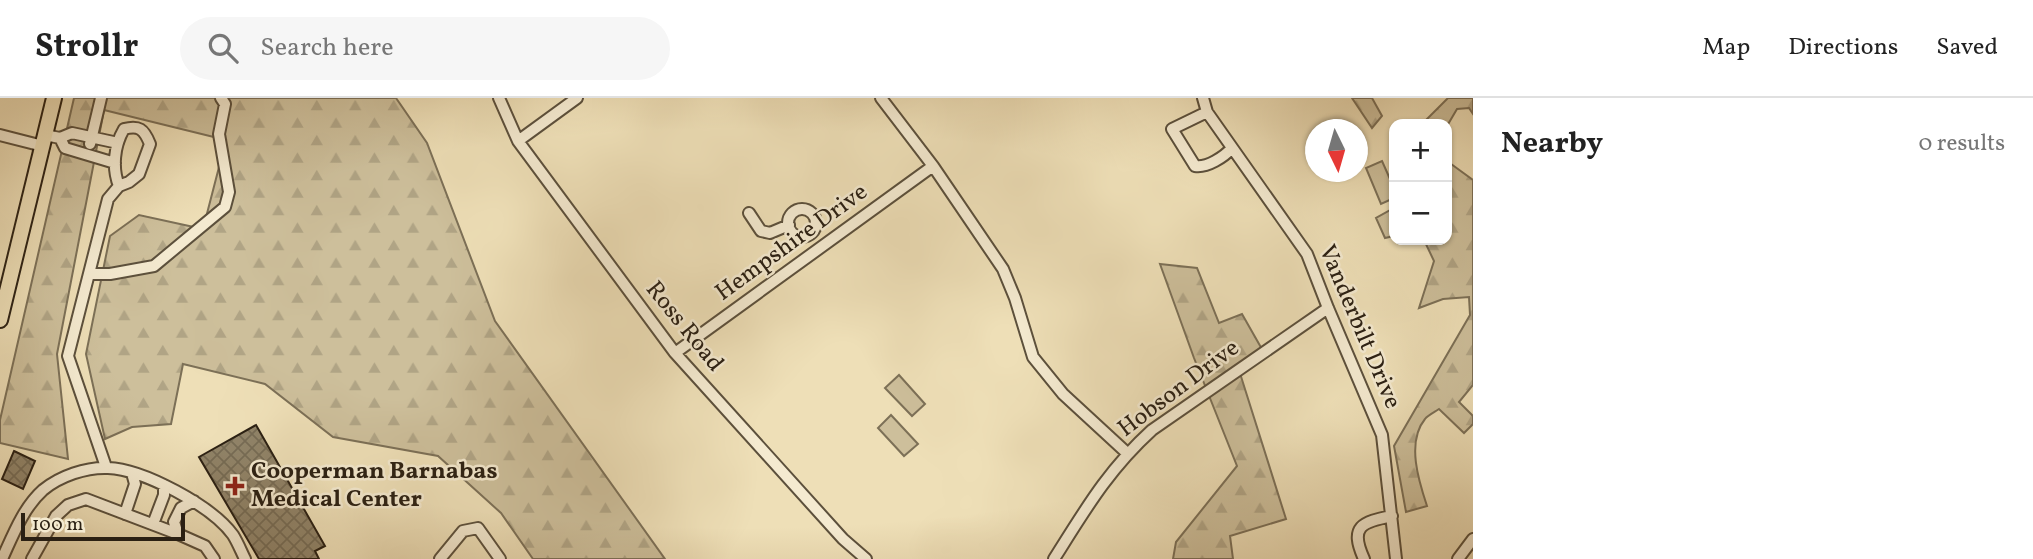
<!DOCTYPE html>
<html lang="en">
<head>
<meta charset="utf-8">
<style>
	body { margin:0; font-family:Vollkorn,serif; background:#f6f6f6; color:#222 }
	.controls { position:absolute; right:21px; top:21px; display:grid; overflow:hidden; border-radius:14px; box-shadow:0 2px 5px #0004 }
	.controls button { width:63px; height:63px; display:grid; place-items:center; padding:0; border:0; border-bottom:2px solid #e0e0e0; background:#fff; color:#222; font:35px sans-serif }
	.compass { position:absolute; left:1305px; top:21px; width:63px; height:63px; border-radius:50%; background:#fff; box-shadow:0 2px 5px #0004; rotate:175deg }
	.scale { position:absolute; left:21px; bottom:18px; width:164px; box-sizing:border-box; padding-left:7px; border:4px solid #2b2013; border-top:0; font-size:19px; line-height:24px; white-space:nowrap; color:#2b2013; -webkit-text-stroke:5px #f4ead0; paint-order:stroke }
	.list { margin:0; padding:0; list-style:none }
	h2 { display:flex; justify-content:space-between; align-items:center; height:91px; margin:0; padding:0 28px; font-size:30px }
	h2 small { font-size:23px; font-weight:400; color:#767676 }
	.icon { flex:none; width:38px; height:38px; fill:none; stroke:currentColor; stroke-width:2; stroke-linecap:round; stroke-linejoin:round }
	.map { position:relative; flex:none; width:1473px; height:461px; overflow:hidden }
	header { display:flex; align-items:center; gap:42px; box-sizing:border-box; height:98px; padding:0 35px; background:#fff; border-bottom:2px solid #e0e0e0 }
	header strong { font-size:33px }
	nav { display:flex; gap:38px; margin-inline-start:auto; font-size:24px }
	.search { width:490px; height:63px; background:#f6f6f6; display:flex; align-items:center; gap:18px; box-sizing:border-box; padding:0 24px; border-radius:38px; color:#767676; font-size:26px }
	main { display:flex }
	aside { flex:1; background:#fff }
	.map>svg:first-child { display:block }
</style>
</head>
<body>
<header>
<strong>Strollr</strong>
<div class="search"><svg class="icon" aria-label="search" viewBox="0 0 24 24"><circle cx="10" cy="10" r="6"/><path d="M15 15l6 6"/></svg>Search here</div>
<nav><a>Map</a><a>Directions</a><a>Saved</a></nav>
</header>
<main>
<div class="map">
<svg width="1473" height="461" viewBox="0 0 1473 461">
	<defs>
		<pattern id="forest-firs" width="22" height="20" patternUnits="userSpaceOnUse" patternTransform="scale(1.75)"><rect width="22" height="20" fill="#cdbf9b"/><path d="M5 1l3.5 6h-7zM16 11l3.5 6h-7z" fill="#b0a485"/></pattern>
		<pattern id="building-cross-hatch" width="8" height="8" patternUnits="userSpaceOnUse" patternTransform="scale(1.75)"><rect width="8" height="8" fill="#908368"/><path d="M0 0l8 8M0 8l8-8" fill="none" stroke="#766b54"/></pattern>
	</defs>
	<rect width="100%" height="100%" fill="#eedfb7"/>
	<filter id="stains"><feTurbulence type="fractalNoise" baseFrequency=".00286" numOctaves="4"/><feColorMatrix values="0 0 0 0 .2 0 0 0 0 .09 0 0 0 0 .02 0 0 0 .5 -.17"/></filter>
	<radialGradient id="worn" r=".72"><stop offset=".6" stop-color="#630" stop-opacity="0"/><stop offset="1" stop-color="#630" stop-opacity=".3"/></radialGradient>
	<path fill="url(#forest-firs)" stroke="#7c7057" stroke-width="2" d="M 74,0 L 396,0 L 427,45 L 495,223 L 665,461 L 533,461 L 501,415 L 438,358 L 333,339 L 265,286 L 183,266 L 171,326 L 132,329 L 105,341 L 86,256 L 110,138 L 139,117 L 203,131 L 226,42 L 104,12 L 57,256 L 68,361 L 0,345 L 0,322 Z
		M 1352,0 L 1372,0 L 1382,18 L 1372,30 Z
		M 1448,0 L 1473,0 L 1473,16 L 1469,10 L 1457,11 L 1447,28 L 1447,26 L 1425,26 L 1426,22 Z
		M 1447,63 L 1473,82 L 1473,287 L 1459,304 L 1473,318 L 1473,326 L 1464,335 L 1439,311 C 1435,314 1428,317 1425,321 C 1406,344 1419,384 1427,408 L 1406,414 L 1394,348 L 1470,217 L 1469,199 L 1443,201 L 1419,210 L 1434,163 L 1424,142 L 1447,142 Z
		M 1394,110 L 1394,138 L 1385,140 L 1376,120 Z
		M 1160,166 L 1197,170 L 1219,225 L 1242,216 L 1263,253 L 1238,269 L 1286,421 L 1230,438 L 1233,461 L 1173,461 L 1176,444 L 1237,368 L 1194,260 Z"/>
	<path fill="#cdbf9b" stroke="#7c7057" stroke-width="2" d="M 1382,63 L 1394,90 L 1394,100 L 1381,106 L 1366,70 Z
		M 899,277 L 925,306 L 912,318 L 885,290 Z
		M 891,317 L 918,346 L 904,358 L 878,330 Z"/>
	<path fill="url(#building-cross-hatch)" stroke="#2b2013" stroke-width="2" d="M 256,327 L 325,448 L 315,453 L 319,461 L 259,461 L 199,359 Z
		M 14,353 L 35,363 L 23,391 L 2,381 Z"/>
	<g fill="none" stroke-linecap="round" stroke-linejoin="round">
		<defs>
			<path id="minor" d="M 499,0 L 518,43 L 675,255 L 843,441 L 866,461
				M 881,0 L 933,68 L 1003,171 L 1015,200 L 1033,259 L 1063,296 L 1127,355
				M 1203,0 L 1207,14 L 1307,156 L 1328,210 L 1382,337 L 1396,461
				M 1207,14 L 1172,31 L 1195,68 C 1207,70 1224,59 1232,50
				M 0,37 L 43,48
				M 45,37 L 60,40 L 72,35 L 118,45
				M 60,40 L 65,50 L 115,65
				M 518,43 L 577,0
				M 90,46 L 101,0
				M788 125a14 14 0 1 1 28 0a14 14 0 1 1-28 0Z
				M 749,115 L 761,133 L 770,135 L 789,127
				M 89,176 L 110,176 L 154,168 L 225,109 L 229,94 L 219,36 L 225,6 L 221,0
				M 675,255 L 933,68
				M 106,369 L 68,258 L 108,101 L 119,88 L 129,84 L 139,76 L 150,46 C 144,31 139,27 124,31 C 114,48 112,70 119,88
				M 125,416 L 135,386 L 132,375
				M 153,426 L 164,397 L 164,387
				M 178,436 L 174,424 L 181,410 L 194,403
				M 2,461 C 13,437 23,410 43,392 C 60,378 86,369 108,370 C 143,371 212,408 233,437 C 238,445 241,453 245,461
				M 32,461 L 56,418 L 68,407 L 86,401 L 178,436 L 205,448 L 214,461
				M 440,461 L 463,433 L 478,430 L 500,461
				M 1054,461 C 1085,412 1108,372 1152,332 L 1328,210
				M 1364,461 C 1349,428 1362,424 1392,418
				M 1458,461 L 1473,441"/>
			<path id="major" d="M 0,222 L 54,0"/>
		</defs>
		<use href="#minor" stroke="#5c503c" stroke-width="14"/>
		<use href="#major" stroke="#2b2013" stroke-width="18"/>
		<use href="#minor" stroke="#f4ead0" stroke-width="10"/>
		<use href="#major" stroke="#eedfb7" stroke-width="14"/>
	</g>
	<path fill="#8f2418" stroke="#f4ead0" stroke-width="2.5" d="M231.5 377.5h7v7h7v7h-7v7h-7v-7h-7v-7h7z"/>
	<g text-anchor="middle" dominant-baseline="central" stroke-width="5" stroke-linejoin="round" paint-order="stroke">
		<g font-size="24" fill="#2b2013" stroke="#f4ead0">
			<text transform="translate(792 145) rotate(-36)">Hempshire Drive</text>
			<text transform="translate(684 229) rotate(51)">Ross Road</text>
			<text transform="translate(1359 229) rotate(67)">Vanderbilt Drive</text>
			<text transform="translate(1179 291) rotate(-37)">Hobson Drive</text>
		</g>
		<g font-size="24" font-weight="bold" fill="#2b2013" stroke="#f4ead0" text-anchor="start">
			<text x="251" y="374">Cooperman Barnabas<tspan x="251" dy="28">Medical Center</tspan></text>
		</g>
	</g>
	<rect width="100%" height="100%" filter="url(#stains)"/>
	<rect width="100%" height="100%" fill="url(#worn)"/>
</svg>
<div class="controls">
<button>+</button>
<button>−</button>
</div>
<svg class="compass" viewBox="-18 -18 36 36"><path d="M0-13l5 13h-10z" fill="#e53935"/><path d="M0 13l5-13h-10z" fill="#767676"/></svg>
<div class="scale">100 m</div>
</div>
<aside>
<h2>Nearby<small>0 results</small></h2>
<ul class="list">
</ul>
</aside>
</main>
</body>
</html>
